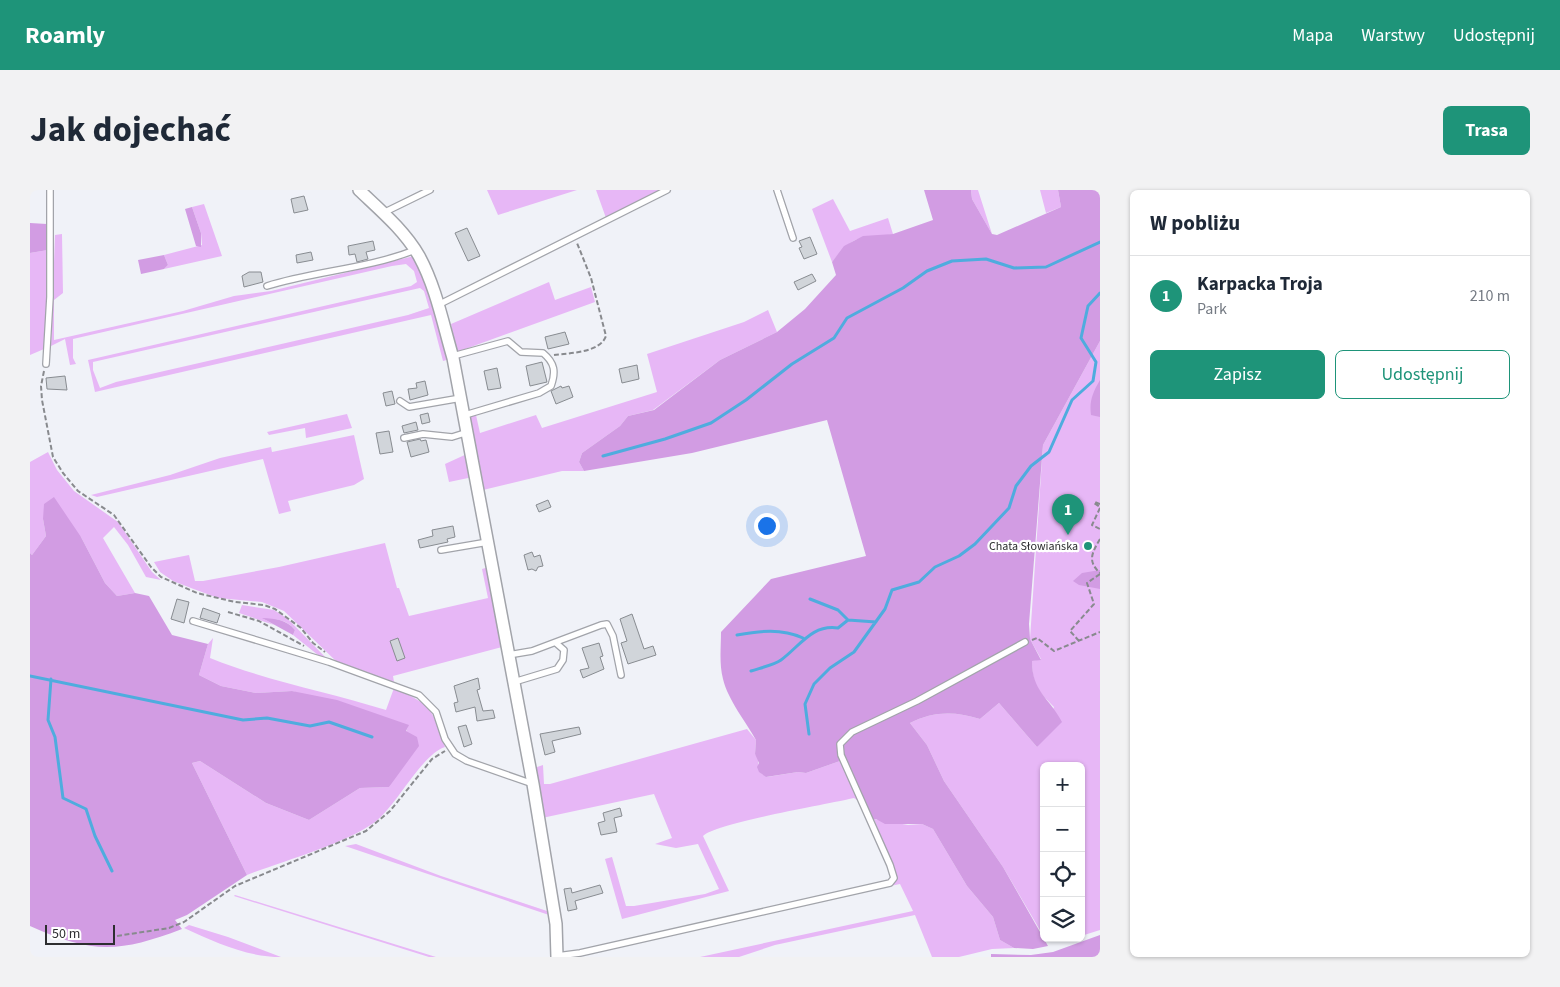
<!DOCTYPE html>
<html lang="pl">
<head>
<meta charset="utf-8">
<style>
	body { margin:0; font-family:"Source Sans 3",sans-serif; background:#f2f2f3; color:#1f2937 }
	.controls { position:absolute; right:15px; bottom:15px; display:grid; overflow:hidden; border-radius:8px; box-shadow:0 1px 4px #0004 }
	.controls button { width:45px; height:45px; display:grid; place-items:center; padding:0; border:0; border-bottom:1px solid #e0e1e3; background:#fff; color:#1f2937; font:25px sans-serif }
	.scale { position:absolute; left:15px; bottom:12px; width:70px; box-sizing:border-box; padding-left:5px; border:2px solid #2d2e30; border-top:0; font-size:14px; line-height:18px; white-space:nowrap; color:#2d2e30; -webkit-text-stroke:4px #fff; paint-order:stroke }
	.you { position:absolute; left:736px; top:335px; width:18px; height:18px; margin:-12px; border:4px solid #fff; border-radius:50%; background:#1a73e8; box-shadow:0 0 0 8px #1a73e833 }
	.badge { display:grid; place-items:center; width:32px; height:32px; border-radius:50%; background:#1e9479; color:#fff; font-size:16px; font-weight:700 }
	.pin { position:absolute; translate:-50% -41px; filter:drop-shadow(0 1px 2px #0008) }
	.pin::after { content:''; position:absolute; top:26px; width:18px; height:15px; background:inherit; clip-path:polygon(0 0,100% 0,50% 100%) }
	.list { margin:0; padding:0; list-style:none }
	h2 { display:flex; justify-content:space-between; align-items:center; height:65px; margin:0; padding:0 20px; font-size:21px }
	h2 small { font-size:16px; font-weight:400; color:#747a83 }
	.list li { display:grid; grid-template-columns:32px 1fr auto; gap:15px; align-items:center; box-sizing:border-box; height:80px; padding:0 20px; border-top:1px solid #e0e1e3 }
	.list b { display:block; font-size:19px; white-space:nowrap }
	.list p { margin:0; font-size:16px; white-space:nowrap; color:#747a83 }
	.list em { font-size:16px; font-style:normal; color:#747a83 }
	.actions { display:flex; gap:10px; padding:15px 20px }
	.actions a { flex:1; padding:11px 0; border:1px solid #1e9479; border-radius:8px; text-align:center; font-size:18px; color:#1e9479 }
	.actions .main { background:#1e9479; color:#fff }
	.icon { flex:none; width:28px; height:28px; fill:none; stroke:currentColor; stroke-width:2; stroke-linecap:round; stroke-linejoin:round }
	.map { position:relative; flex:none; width:1070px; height:767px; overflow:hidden; border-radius:8px }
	header { display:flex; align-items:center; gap:30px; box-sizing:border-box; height:70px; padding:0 25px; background:#1e9479; color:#fff }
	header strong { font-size:24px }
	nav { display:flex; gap:28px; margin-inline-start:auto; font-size:18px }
	.intro { display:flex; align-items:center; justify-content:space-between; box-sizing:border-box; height:120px; padding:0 30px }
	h1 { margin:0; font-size:35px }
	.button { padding:12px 22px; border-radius:8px; background:#1e9479; color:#fff; font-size:18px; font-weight:700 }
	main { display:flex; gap:30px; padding:0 30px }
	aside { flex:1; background:#fff; border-radius:8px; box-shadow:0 1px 4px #0004 }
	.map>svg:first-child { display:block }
</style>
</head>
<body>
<header>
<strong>Roamly</strong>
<nav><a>Mapa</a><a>Warstwy</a><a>Udostępnij</a></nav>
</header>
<div class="intro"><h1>Jak dojechać</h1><a class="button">Trasa</a></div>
<main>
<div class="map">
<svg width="1070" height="767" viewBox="0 0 1070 767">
	<rect width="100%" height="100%" fill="#f0f2f8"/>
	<path fill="#e7b7f6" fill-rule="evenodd" d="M 457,0 L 547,0 L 468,25 Z
		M 566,0 L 631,0 L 576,28 Z
		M 941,0 L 948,0 L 962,44 L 942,9 Z
		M 1010,0 L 1028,0 L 1031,17 L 1016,23 Z
		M 803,9 L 820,41 L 858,28 L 863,44 C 829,50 827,41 802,72 L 782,19 Z
		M 174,14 L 192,66 L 134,79 L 138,75 L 134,65 L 172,55 L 171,43 L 162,17 Z
		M 32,44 L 33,103 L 24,110 L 24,150 L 153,121 L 204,106 L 241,101 L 384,66 L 392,80 L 420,169 L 413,171 L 401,125 L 65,202 L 58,170 L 381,96 L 387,92 L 384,81 L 376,74 L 362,76 L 43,149 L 43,168 L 46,174 L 40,175 L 35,149 L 21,156 L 25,45 ZM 390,98 L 394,101 L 399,118 L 378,125 L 86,192 L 70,198 L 63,180 L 63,172 Z
		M 18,60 L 16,150 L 14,159 L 0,165 L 0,63 Z
		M 519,92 L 525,110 L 561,97 L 565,112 L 427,162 L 421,134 Z
		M 738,120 L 747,142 L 690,170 L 623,220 L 598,226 L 590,236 L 552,263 L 549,272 L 554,281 L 532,281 L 453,300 L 440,229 L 442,226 L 446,225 L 450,243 L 506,225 L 512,238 L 627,202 L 617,164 L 714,132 Z
		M 1070,151 L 1070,740 L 1051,746 L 1051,576 L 1014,576 L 1014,747 L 973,677 L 914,591 L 897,555 L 880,533 C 903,521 925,521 950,529 L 969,513 L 1007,557 L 1024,517 C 1008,501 1002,494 1002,471 L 1011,469 L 1000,449 L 1013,255 Z
		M 317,224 L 322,238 L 276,248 L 275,238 L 239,245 L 237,242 Z
		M 324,245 L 334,289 L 324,295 L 258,311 L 261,321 L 249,324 L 233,269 L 67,307 L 61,305 L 140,285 L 190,268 L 241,257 L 242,262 Z
		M 18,262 L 27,280 L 44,301 L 88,332 L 122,382 L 131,390 L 116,387 L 98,355 L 84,337 L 73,348 L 105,403 L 87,406 L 75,393 L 51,347 L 13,329 L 16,346 L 2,365 L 0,363 L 0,272 Z
		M 439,263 L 443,287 L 419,292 L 415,274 Z
		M 355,353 L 367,398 L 369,398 L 379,426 L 458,408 L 452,379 L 459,377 L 472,457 L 363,486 L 364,492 L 308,473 L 254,421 L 232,412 L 188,408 L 161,398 L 143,391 L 130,382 L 124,372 L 159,365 L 165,391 L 173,391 L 249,377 Z
		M 212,415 L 244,420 L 258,429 L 299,471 L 293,469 L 263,445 L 265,440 C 256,429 247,429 234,429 L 244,435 L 209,423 Z
		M 183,448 L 180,468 C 237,491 298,502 356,520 L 364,498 C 403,516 401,517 415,557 C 391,565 368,614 345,632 C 315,654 253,671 217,685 L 162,573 L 170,571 L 236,613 L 279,630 L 330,598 L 359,597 L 378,536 L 262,501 L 226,503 L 191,496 L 169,485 L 178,454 Z
		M 717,539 L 726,550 L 725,564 L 728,568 C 729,578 726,581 737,587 L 768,582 L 776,583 L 810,571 L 830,612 L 824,608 L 819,609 C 794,615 685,633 673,646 L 699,701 L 592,729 L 575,669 L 582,667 L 596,716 L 604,716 L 675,704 L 689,699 L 668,654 L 646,658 L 625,654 L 642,648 L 624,604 L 512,628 L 504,578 L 513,575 L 514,594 L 520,594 Z
		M 844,629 L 878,635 L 892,634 L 903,639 L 937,696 L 963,727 L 970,750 L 984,758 L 962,759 L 929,767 L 902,767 L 885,725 L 745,755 L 709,767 L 670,767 L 883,721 L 870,694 L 860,696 L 866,688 Z
		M 326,654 L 411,686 L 517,721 L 519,725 L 315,656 Z
		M 205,705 L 406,767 L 399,767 L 204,706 Z
		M 159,735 L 198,747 L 251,767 C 216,767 185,752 154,738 Z"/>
	<path fill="#d29ce3" d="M 894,0 L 941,0 L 942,9 L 962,44 L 967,45 L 1031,17 L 1028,0 L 1070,0 L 1070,151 L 1013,255 L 999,434 L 1000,449 L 1011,470 L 1002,471 C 1002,502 1019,507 1032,532 L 1007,557 L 969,513 L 950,529 C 925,521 903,521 880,533 L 897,555 L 914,591 L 973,677 L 1018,756 L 1003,759 L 984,758 L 970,750 L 963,727 L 937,696 L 903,639 L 892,634 L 855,634 L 846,629 L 838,631 L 810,571 L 776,583 L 768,582 L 736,587 L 729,582 L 727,577 L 729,573 L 725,564 L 726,550 C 716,532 698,510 693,489 C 689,474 691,457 691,442 L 741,389 L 836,366 L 797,230 L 662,263 L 554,281 L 549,272 L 552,263 L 590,236 L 598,226 L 624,220 L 690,170 L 747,142 L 775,119 L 806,85 L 802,72 L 814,56 L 833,46 L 863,44 L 903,30 Z
		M 162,17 L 171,43 L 171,57 L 166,56 L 155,19 Z
		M 0,33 L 17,34 L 18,60 L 0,63 Z
		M 134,65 L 138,75 L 134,79 L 111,84 L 108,70 Z
		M 1070,190 L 1070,227 L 1061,225 C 1059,211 1063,202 1070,190 Z
		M 24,307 L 51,347 L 75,393 L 87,406 L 105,403 L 119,406 L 142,445 L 178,454 L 169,485 L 191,496 L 226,503 L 262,501 L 307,510 L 379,535 L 376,541 L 387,547 L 389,556 L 359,597 L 330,598 L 279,630 L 236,613 L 170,571 L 162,573 L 217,685 L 157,725 L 145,730 L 152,739 C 89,763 62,764 0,736 L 0,363 L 2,365 L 16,346 L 13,329 L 14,314 Z
		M 1070,380 L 1070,399 L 1049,395 L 1043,391 L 1052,383 Z
		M 232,428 C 246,429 256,429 265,440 L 263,445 Z
		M 1070,745 L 1070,767 L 961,767 L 961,764 L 1001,765 L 1023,762 Z"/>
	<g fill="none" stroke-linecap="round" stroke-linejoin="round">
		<path stroke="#4facde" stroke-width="3" d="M 573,266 L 635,249 L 681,233 L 716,210 L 762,174 L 804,148 L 817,128 L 873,98 L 897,81 L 922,71 L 956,69 L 984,78 L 1016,77 L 1070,52
			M 780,409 L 808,420 L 818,430
			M 707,445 C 730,441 751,438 773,448
			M 721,481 C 730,478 744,475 751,470 C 770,456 782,434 808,438 L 818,430 L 846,432
			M 0,486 L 213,530 L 237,528 L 280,536 L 299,532 L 342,547
			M 21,489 L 18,530 L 25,547 L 33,608 L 56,619 L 65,646 L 82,681
			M 779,544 L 775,514 L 784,494 L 800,478 L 824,462 L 855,419 L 862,400 L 889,392 L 905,377 L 929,366 L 945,354 L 979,318 L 986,296 L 1001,276 L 1019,262 L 1042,210 L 1063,191 L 1066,172 L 1051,148 L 1058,116 L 1070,103"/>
	</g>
	<path fill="#d1d5da" stroke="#888c91" d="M 274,6 L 278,20 L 264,23 L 261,9 Z
		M 437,38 L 450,66 L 438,71 L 425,43 Z
		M 780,47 L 787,64 L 774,69 L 769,58 L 772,57 L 769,51 Z
		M 343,51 L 345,60 L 336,62 L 338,69 L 327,72 L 325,64 L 319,65 L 318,56 Z
		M 281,62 L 283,70 L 267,73 L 266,65 Z
		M 219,82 L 231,82 L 233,92 L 214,97 L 212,86 Z
		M 782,84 L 786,91 L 768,100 L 764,92 Z
		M 535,142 L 539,154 L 518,159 L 515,147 Z
		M 512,172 L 517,192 L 500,196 L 496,176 Z
		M 607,175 L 609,189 L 592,193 L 589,179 Z
		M 467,178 L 471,198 L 458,200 L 454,181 Z
		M 35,186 L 37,200 L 17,199 L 16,188 Z
		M 395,191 L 398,205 L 380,210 L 378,199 L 387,198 L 386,193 Z
		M 531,196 L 532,198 L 539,196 L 543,207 L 526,214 L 521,201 Z
		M 362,201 L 365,214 L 356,216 L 353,203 Z
		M 398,223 L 400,232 L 392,234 L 390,225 Z
		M 386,232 L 388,240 L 374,243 L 372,236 Z
		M 359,241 L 363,262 L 350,264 L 346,243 Z
		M 390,249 L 391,251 L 396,250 L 399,262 L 381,267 L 377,252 Z
		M 518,310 L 521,317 L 509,322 L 506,315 Z
		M 423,336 L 425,347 L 417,349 L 418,352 L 390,358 L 388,350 L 403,346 L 402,340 Z
		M 502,362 L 504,367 L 510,365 L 513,376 L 508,377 L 506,381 L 502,379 L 498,380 L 494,365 Z
		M 147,409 L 159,412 L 154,433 L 141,429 Z
		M 173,418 L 190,424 L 187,433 L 170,428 Z
		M 602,424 L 614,459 L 623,456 L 626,465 L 598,474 L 591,453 L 597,451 L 590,429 Z
		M 368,448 L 375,468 L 367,471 L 360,451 Z
		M 569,453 L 573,466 L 570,467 L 574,479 L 553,488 L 550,480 L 559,478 L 552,458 Z
		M 448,488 L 450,499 L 447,500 L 453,521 L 463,520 L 465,528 L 447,531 L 445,517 L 426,522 L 424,513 L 428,512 L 424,496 Z
		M 436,535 L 442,554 L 434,557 L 428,537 Z
		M 549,537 L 551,544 L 522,551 L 525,562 L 515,565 L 510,544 Z
		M 590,618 L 592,626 L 584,628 L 587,642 L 571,645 L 568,633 L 575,631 L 573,623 Z
		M 570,695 L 573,703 L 545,711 L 547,719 L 538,721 L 534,699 L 541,698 L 542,703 Z"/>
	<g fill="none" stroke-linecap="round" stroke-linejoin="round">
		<defs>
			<path id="service" d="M 747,0 L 763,48
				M 353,23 L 400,0
				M 237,96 C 285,81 337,79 385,60
				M 408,115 L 637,0
				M 423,166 L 478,151 L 491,162 L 513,163 C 525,173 526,182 521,196 L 509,203 L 435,225
				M 16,174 L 20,107 L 20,0
				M 370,211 L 379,217 L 431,208
				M 374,248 L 393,244 L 422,247 L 438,242
				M 411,360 L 458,352
				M 163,431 L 299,472 L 389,505 L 406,522 L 415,549 L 425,564 L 437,571 L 503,594
				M 478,465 L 502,461 L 571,435 L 577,434 L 583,446 L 591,485
				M 484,492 L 527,479 L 533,470 L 534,460 L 526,453
				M 527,766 L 550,763 L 860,693 L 864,688 L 860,675 L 811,565 L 810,554 L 822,542 L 887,511 L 995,452"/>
			<path id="minor" d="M 329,0 C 350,20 374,40 389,66 C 406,97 413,134 423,168 L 503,594 L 526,734 L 527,767"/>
		</defs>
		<use href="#service" stroke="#a2a4aa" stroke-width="8"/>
		<use href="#minor" stroke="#a2a4aa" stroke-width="14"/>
		<path stroke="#888a8e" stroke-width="2" stroke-dasharray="5 2.5" stroke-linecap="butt" d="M 524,165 C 539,163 570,163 576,146 L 561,88 L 547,53
			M 14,181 L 11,196 L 12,210 L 23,267 L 33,283 L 48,301 L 84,325 L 121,377 L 131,387 L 167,403 L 205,412 L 234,415 L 245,419 L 271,438 L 283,453 L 295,462
			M 1070,314 L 1065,312 L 1064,313 L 1070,317
			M 1070,318 L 1062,335 L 1070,339
			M 1070,349 C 1062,363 1057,371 1070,383
			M 198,422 L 229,431 L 274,456
			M 1002,450 L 1007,448 L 1024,461 L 1070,442
			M 1049,451 L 1040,441 L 1064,414 L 1057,393 L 1070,384
			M 87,746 L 139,738 L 154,732 L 205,696 L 336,641 L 360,621 L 402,569 L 415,561"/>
		<use href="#service" stroke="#fff" stroke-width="5.5"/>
		<use href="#minor" stroke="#fff" stroke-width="11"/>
	</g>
	<circle fill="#1e9479" stroke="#fff" stroke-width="2" cx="1058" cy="356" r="5"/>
	<g text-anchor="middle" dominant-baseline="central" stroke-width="4.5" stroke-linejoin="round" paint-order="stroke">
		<g font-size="12" fill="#2d2e30" stroke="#fff" text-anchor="end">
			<text x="1048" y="356">Chata Słowiańska</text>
		</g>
	</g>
</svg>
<div class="controls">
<button>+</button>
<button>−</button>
<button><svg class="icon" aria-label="locate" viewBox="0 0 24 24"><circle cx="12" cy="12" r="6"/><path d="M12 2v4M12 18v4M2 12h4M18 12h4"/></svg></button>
<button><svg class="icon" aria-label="layers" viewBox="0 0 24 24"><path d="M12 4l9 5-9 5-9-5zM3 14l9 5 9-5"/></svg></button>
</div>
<div class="scale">50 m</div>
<div class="you"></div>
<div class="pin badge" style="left:1038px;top:345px">1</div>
</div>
<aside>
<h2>W pobliżu<small></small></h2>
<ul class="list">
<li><span class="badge">1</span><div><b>Karpacka Troja</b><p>Park</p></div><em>210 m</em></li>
</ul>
<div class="actions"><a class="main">Zapisz</a><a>Udostępnij</a></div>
</aside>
</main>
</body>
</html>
